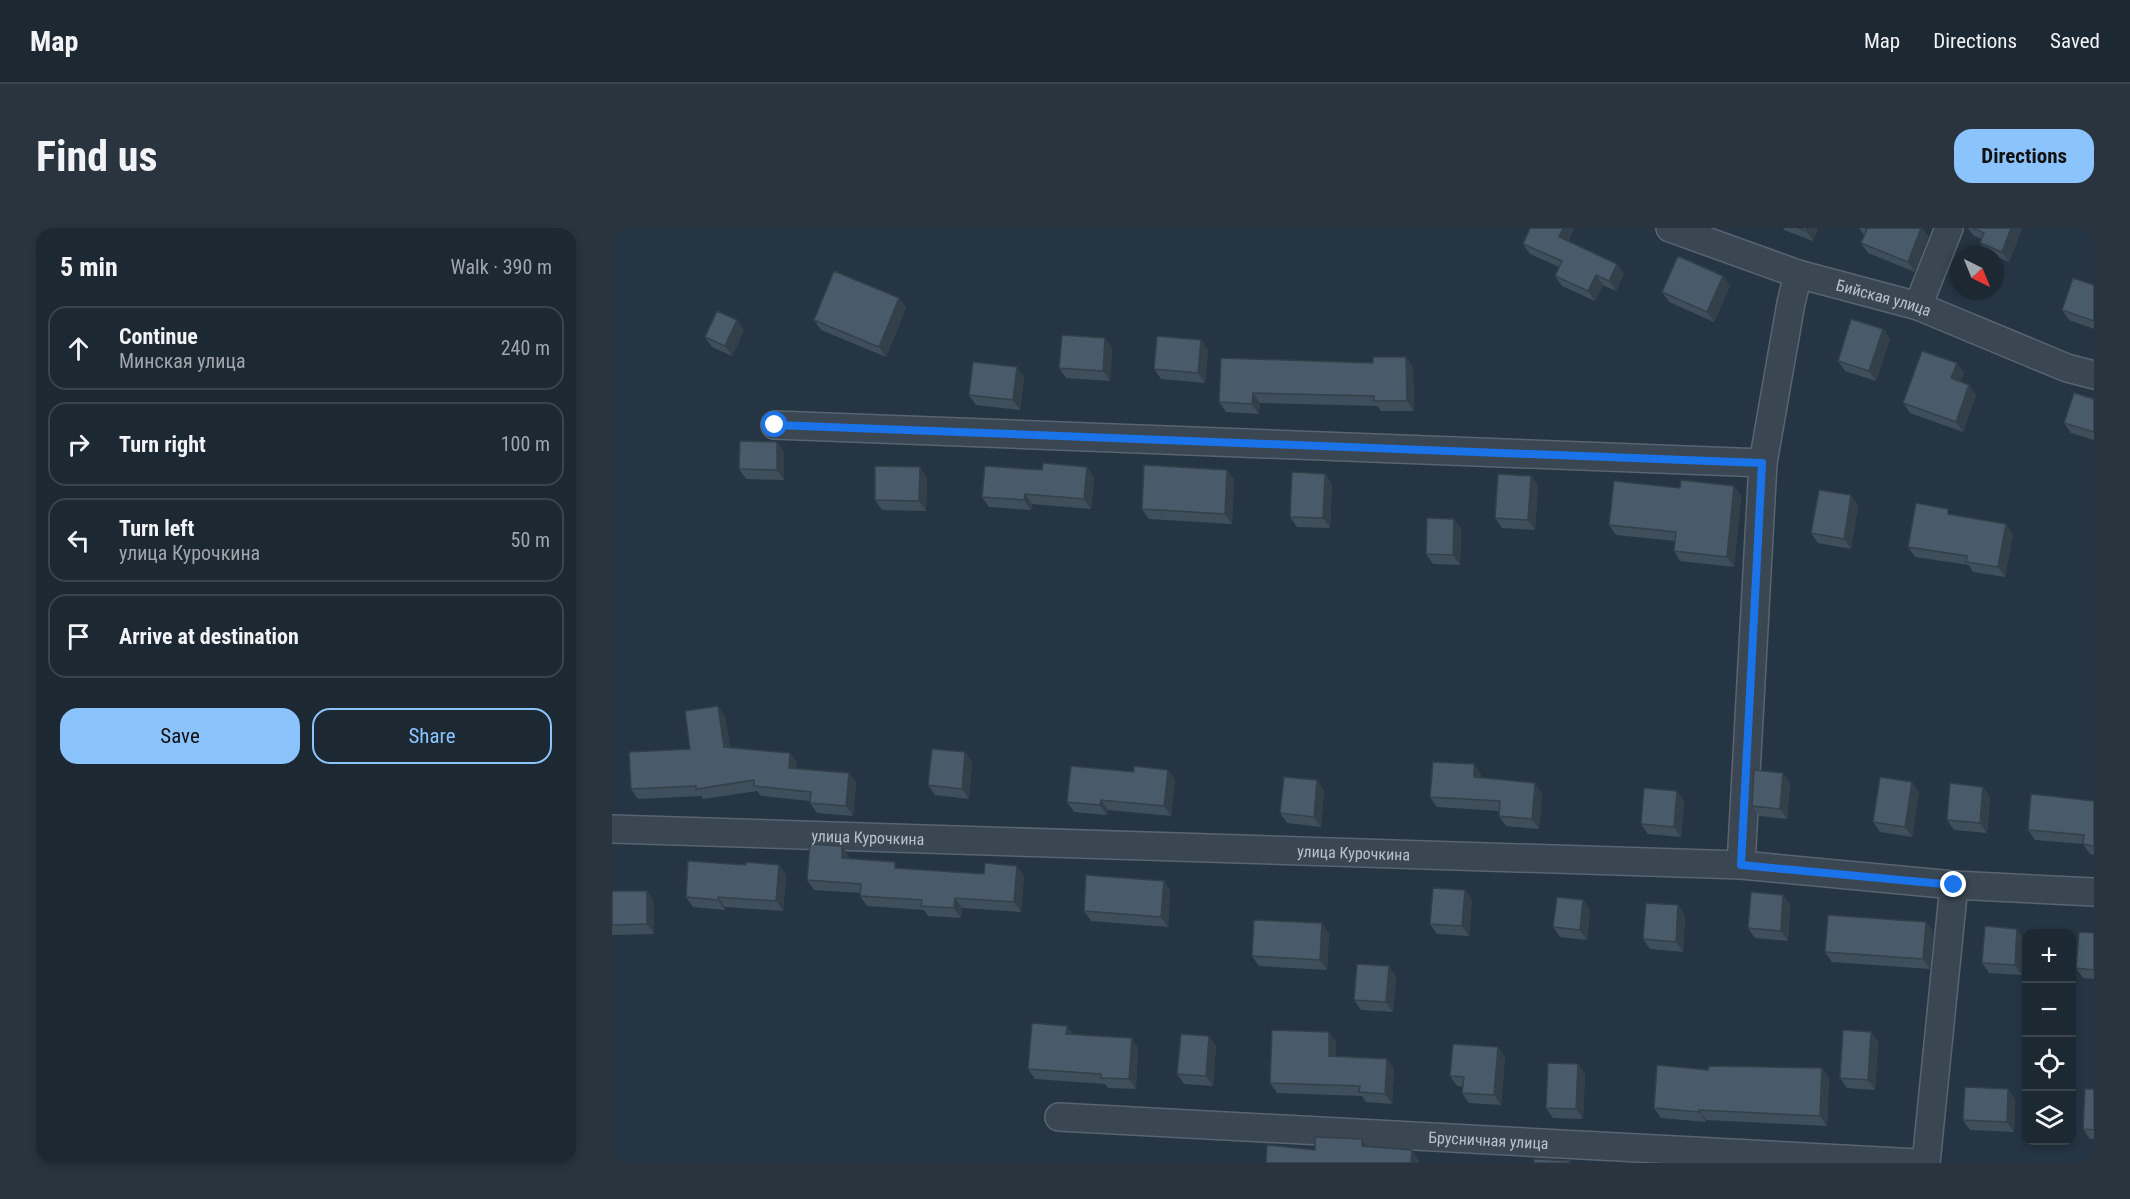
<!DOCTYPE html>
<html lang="en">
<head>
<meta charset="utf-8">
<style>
	body { margin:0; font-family:"Roboto Condensed",sans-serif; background:#29343e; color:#f1f3f6 }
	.controls { position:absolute; right:18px; bottom:18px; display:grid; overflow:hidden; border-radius:12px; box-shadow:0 3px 9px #0003 }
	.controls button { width:54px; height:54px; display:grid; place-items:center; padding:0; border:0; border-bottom:2px solid #3a444d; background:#1c2832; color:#f1f3f6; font:30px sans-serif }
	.compass { position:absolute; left:1338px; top:18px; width:54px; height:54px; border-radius:50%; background:#1c2832; box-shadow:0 3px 9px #0003; rotate:137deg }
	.stop { position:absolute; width:18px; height:18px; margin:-14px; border:4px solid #1a73e8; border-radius:50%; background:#fff }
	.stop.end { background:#1a73e8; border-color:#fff; box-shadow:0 2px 6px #0008 }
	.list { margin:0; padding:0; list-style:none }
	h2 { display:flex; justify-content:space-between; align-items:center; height:78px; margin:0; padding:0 24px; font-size:26px }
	h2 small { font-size:20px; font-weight:400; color:#a0a6ac }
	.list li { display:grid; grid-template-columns:39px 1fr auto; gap:18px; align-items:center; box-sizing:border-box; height:84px; margin:0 12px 12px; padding:0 12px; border:2px solid #3a444d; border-radius:18px }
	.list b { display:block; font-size:22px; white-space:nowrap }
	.list p { margin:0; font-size:20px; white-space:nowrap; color:#a0a6ac }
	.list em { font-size:20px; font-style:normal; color:#a0a6ac }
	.actions { display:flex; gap:12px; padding:18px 24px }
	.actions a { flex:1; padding:14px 0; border:2px solid #8bc3fd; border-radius:18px; text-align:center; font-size:21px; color:#8bc3fd }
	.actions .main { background:#8bc3fd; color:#111 }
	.icon { flex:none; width:33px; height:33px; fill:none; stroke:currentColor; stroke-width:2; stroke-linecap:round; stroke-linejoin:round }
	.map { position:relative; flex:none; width:1482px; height:935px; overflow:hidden; border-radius:18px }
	header { display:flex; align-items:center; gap:36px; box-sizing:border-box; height:84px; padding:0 30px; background:#1c2832; border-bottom:2px solid #3a444d }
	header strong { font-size:28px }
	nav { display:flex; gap:33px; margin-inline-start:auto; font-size:21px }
	.intro { display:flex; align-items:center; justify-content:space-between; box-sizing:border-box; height:144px; padding:0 36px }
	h1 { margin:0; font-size:42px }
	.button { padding:15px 27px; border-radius:18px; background:#8bc3fd; color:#111; font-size:21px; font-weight:700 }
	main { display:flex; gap:36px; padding:0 36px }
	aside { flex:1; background:#1c2832; border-radius:18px; box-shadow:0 3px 9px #0003 }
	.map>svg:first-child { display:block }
</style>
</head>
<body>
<header>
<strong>Map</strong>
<nav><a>Map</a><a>Directions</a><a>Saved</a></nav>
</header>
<div class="intro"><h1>Find us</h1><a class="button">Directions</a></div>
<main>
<aside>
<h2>5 min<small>Walk · 390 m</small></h2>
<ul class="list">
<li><svg class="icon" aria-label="ahead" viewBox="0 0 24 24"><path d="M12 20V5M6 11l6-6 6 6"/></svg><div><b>Continue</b><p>Минская улица</p></div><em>240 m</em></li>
<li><svg class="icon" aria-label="right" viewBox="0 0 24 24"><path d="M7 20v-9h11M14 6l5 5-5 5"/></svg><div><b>Turn right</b></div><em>100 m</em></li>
<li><svg class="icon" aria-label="left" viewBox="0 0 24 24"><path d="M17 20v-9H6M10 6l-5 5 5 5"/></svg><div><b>Turn left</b><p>улица Курочкина</p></div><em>50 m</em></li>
<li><svg class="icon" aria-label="arrive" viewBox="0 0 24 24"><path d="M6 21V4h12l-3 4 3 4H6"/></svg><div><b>Arrive at destination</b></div></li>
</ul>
<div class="actions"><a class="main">Save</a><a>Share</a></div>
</aside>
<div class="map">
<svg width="1482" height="935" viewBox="0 0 1482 935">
	<rect width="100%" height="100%" fill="#253543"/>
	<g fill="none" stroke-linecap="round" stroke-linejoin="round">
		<defs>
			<g id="street">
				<path id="s1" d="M 1058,0 L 1186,46 L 1306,78 L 1455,140 L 1482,147"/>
				<path d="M 1306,78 L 1337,0"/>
				<path d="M 163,197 L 1151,235"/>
				<path id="s2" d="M 0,601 L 1129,637 L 1342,657 L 1482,664"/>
				<path d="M 1129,637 L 1151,235 L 1179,75 L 1186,46"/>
				<path id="s3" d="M 447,889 L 1306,935"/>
				<path d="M 1314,935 L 1342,657"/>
			</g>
		</defs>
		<use href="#street" stroke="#586470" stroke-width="30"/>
		<use href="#street" stroke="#3a4753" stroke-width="27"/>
	</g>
	<path fill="#3f4e5b" d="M 918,0 L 962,0 L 956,14 L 1012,46 L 1004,63 L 991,57 L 983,73 L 950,58 L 943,48 L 947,39 L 918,26 L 911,16 Z
		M 1171,0 L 1206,0 L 1201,13 L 1172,2 Z
		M 1247,0 L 1310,0 L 1316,9 L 1303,44 L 1256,25 L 1249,15 L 1252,7 Z
		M 1356,0 L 1410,0 L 1397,34 L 1383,28 L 1383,27 L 1379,27 L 1375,25 L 1368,15 L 1370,11 L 1362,8 Z
		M 1111,48 L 1118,58 L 1102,94 L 1057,74 L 1050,64 Z
		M 1482,57 L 1482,101 L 1457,92 L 1450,82 Z
		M 287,70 L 294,80 L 274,129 L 209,102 L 202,92 Z
		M 1271,101 L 1278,111 L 1264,153 L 1233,143 L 1226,133 Z
		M 132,102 L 120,128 L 100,119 L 93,109 Z
		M 589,112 L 596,122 L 593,155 L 549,151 L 542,141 Z
		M 500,120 L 498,153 L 454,150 L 447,140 Z
		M 609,130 L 801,139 L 802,183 L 769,183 L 765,178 L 648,175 L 647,186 L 614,184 L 607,174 Z
		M 405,139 L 412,149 L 408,182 L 364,177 L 357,167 Z
		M 1352,145 L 1348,153 L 1357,157 L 1364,167 L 1351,204 L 1298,185 L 1291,175 Z
		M 1482,171 L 1482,212 L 1459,205 L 1452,195 Z
		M 165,214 L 172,224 L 172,252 L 134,251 L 127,241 Z
		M 615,242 L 622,252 L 620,296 L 537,291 L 530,281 Z
		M 713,246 L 720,256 L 718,300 L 685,299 L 678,289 Z
		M 919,248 L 926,258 L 923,302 L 890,300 L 883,290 Z
		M 315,249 L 314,283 L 270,282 L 263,272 Z
		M 482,249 L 479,281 L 420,276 L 419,282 L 377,279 L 370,269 Z
		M 1122,258 L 1129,268 L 1122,339 L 1068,333 L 1062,323 L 1063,313 L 1004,307 L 997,297 L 1068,260 Z
		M 1246,277 L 1239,321 L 1206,315 L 1199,305 Z
		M 1341,286 L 1401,306 L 1393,349 L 1361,344 L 1357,337 L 1303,329 L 1296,319 Z
		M 842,291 L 849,301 L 848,337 L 821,336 L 814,326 Z
		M 113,488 L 118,520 L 178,525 L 185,535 L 184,541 L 237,545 L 244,555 L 241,588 L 205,585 L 198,575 L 198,573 L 149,568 L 145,563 L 91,571 L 89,568 L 26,571 L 19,561 L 78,521 Z
		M 353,524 L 360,534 L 357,571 L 323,567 L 316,557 Z
		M 556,542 L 563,552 L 559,588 L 496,582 L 495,587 L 462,584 L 455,574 L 522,544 Z
		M 1171,545 L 1178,555 L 1175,591 L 1147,588 L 1140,578 Z
		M 869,546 L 869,550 L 930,565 L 927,601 L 894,598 L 887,588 L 887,583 L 825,579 L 818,569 Z
		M 1300,554 L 1307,564 L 1300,609 L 1268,604 L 1261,594 Z
		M 1371,559 L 1378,569 L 1375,605 L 1342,602 L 1335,592 Z
		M 712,562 L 709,599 L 675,595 L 668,585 Z
		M 1065,563 L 1072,573 L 1069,609 L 1036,606 L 1029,596 Z
		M 1482,573 L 1482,627 L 1478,626 L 1471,616 L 1423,612 L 1416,602 Z
		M 237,628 L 237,631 L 288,641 L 412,648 L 409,684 L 350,680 L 349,690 L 316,688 L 312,682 L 255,678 L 248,668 L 249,665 L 202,662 L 195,652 Z
		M 134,637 L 167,637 L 174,647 L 171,683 L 113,679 L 113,682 L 81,679 L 74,669 Z
		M 552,653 L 558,663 L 556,699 L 479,693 L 472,683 Z
		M 853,662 L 860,672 L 857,708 L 825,706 L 818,696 Z
		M 0,663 L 42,673 L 42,706 L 0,707 Z
		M 1171,667 L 1178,677 L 1176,713 L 1143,710 L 1136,700 Z
		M 971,672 L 978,682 L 975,712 L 948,709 L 941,699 Z
		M 1066,677 L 1073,687 L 1071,724 L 1038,721 L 1031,711 Z
		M 1314,694 L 1321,704 L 1318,741 L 1220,734 L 1213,724 Z
		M 717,705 L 715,742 L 647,738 L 640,728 Z
		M 1482,705 L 1482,751 L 1471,750 L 1464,740 Z
		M 1412,711 L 1410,747 L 1377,745 L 1370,735 Z
		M 784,748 L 781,784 L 749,782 L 742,772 Z
		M 455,798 L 461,807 L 526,820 L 524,861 L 496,860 L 493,856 L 423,851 L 416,841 Z
		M 1259,804 L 1266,814 L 1263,862 L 1235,860 L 1228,850 Z
		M 597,808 L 604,818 L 601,858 L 572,856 L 565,846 Z
		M 724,814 L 724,828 L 775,831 L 782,841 L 780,876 L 754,874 L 750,868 L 665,865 L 658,855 Z
		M 886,819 L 893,829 L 889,877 L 857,875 L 850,865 L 851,859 L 845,858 L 838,848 Z
		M 966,836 L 973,846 L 971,891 L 941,890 L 934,880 Z
		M 1210,840 L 1217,850 L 1215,898 L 1094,892 L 1094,894 L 1049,890 L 1042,880 L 1096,842 Z
		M 1482,861 L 1482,911 L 1478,911 L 1471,901 Z
		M 1403,871 L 1402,904 L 1358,902 L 1351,892 Z"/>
	<path fill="#33404a" d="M 951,0 L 962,0 L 954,19 L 947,9 Z
		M 1195,0 L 1206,0 L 1201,13 L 1194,3 Z
		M 1309,0 L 1316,9 L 1303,44 L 1296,34 Z
		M 1399,0 L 1410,0 L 1397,34 L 1390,24 Z
		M 1005,36 L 1012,46 L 1004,63 L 997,53 Z
		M 984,47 L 991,57 L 983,73 L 976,63 Z
		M 1111,48 L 1118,58 L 1102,94 L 1095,84 Z
		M 287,70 L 294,80 L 274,129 L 267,119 Z
		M 125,92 L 132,102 L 120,128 L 113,118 Z
		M 1271,101 L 1278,111 L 1264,153 L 1257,143 Z
		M 493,110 L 500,120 L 498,153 L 491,143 Z
		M 589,112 L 596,122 L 593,155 L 586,145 Z
		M 794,129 L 801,139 L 802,183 L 795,173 Z
		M 1345,135 L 1352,145 L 1346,160 L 1339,150 Z
		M 405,139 L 412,149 L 408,182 L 401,172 Z
		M 1357,157 L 1364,167 L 1351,204 L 1344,194 Z
		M 641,165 L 648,175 L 647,186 L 640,176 Z
		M 165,214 L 172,224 L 172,252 L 165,242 Z
		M 308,239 L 315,249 L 314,283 L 307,273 Z
		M 475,239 L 482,249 L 479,281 L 472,271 Z
		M 615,242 L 622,252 L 620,296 L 613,286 Z
		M 713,246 L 720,256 L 718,300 L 711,290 Z
		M 919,248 L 926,258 L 923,302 L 916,292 Z
		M 1122,258 L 1129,268 L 1122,339 L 1115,329 Z
		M 413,266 L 420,276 L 419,282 L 412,272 Z
		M 1239,267 L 1246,277 L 1239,321 L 1232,311 Z
		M 842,291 L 849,301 L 848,337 L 841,327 Z
		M 1394,296 L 1401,306 L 1393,349 L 1386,339 Z
		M 106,478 L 113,488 L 119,529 L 112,519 Z
		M 353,524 L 360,534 L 357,571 L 350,561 Z
		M 178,525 L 185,535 L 184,550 L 177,540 Z
		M 862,536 L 869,546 L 869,559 L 862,549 Z
		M 556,542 L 563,552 L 559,588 L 552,578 Z
		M 237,545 L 244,555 L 241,588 L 234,578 Z
		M 1171,545 L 1178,555 L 1175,591 L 1168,581 Z
		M 705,552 L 712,562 L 709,599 L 702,589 Z
		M 1300,554 L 1307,564 L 1300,609 L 1293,599 Z
		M 923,555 L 930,565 L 927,601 L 920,591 Z
		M 1371,559 L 1378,569 L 1375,605 L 1368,595 Z
		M 1065,563 L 1072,573 L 1069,609 L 1062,599 Z
		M 489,572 L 496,582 L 495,587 L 488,577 Z
		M 230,618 L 237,628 L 237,640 L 230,630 Z
		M 167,637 L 174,647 L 171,683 L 164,673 Z
		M 405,638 L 412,648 L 409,684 L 402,674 Z
		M 552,653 L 558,663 L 556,699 L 549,689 Z
		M 853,662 L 860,672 L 857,708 L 850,698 Z
		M 35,663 L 42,673 L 42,706 L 35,696 Z
		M 1171,667 L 1178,677 L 1176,713 L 1169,703 Z
		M 106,669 L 113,679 L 113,682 L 106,672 Z
		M 343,670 L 350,680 L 349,690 L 342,680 Z
		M 971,672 L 978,682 L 975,712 L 968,702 Z
		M 1066,677 L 1073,687 L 1071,724 L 1064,714 Z
		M 1314,694 L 1321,704 L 1318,741 L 1311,731 Z
		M 710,695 L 717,705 L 715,742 L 708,732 Z
		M 1405,701 L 1412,711 L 1410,747 L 1403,737 Z
		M 777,738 L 784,748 L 781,784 L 774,774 Z
		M 455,798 L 462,808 L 454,806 Z
		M 717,804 L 724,814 L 724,838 L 717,828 Z
		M 1259,804 L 1266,814 L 1263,862 L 1256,852 Z
		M 597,808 L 604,818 L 601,858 L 594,848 Z
		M 520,810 L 526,820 L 524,861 L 517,851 Z
		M 886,819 L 893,829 L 889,877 L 882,867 Z
		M 775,831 L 782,841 L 780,876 L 773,866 Z
		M 966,836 L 973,846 L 971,891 L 964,881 Z
		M 1210,840 L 1217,850 L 1215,898 L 1208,888 Z
		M 1396,861 L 1403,871 L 1402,904 L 1395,894 Z
		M 1087,882 L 1094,892 L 1094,894 L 1087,884 Z
		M 750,911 L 757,921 L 750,918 Z
		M 800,922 L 807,932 L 807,935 L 799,935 Z"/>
	<path fill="#495b6a" stroke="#33404a" stroke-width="1.5" d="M 918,0 L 951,0 L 947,9 L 1005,36 L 997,53 L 984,47 L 976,63 L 943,48 L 950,33 L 911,16 Z
		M 1186,0 L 1195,0 L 1194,3 Z
		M 1253,0 L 1309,0 L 1296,34 L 1249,15 L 1255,1 Z
		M 1360,0 L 1399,0 L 1390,24 L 1368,15 L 1372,5 Z
		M 1066,28 L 1111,48 L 1095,84 L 1050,64 Z
		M 222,43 L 287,70 L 267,119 L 202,92 Z
		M 1461,50 L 1482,57 L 1482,93 L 1450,82 Z
		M 105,83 L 125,92 L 113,118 L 93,109 Z
		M 1239,91 L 1271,101 L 1257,143 L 1226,133 Z
		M 450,107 L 493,110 L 491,143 L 447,140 Z
		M 545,108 L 589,112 L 586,145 L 542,141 Z
		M 1310,123 L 1345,135 L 1339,150 L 1357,157 L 1344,194 L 1291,175 Z
		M 761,129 L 794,129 L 795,173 L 762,173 L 762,168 L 641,165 L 640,176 L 607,174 L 609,130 L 761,135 Z
		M 361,134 L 405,139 L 401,172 L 357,167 Z
		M 1462,165 L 1482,171 L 1482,204 L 1452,195 Z
		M 128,213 L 165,214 L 165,242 L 127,241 Z
		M 431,235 L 475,239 L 472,271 L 413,266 L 412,272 L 370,269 L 373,238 L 430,242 Z
		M 532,237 L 615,242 L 613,286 L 530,281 Z
		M 263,238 L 308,239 L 307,273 L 263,272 Z
		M 680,244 L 713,246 L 711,290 L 678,289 Z
		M 886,246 L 919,248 L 916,292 L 883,290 Z
		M 1069,252 L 1122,258 L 1115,329 L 1062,323 L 1064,304 L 997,297 L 1002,253 L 1068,260 Z
		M 1207,262 L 1239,267 L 1232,311 L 1199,305 Z
		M 1304,275 L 1336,281 L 1336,286 L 1394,296 L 1386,339 L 1354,334 L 1355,328 L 1296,319 Z
		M 815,290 L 842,291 L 841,327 L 814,326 Z
		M 106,478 L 112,519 L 178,525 L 177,540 L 237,545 L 234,578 L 198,575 L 199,564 L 142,558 L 142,552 L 84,561 L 84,558 L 19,561 L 17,524 L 78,521 L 73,483 Z
		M 320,521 L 353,524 L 350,561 L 316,557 Z
		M 821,534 L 862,536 L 862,549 L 923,555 L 920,591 L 887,588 L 888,573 L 818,569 Z
		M 459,538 L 522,544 L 522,538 L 556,542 L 552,578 L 489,572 L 488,577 L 455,574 Z
		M 1142,542 L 1171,545 L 1168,581 L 1140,578 Z
		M 672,549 L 705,552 L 702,589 L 668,585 Z
		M 1268,549 L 1300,554 L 1293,599 L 1261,594 Z
		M 1338,555 L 1371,559 L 1368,595 L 1335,592 Z
		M 1032,560 L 1065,563 L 1062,599 L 1029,596 Z
		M 1419,566 L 1482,573 L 1482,618 L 1471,616 L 1472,607 L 1416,602 Z
		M 198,616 L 230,618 L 230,630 L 283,634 L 283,640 L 372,646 L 373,635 L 405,638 L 402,674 L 343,670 L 342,680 L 309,678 L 310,672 L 248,668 L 249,656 L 195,652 Z
		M 76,633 L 134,637 L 134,634 L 167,637 L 164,673 L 106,669 L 106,672 L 74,669 Z
		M 474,647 L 552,653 L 549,689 L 472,683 Z
		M 821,660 L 853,662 L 850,698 L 818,696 Z
		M 0,663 L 35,663 L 35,696 L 0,697 Z
		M 1139,664 L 1171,667 L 1169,703 L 1136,700 Z
		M 945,669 L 971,672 L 968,702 L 941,699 Z
		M 1034,675 L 1066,677 L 1064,714 L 1031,711 Z
		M 1216,687 L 1314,694 L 1311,731 L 1213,724 Z
		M 642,692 L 710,695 L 708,732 L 640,728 Z
		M 1373,698 L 1405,701 L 1403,737 L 1370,735 Z
		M 1467,704 L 1482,705 L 1482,742 L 1464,740 Z
		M 745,736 L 777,738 L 774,774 L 742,772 Z
		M 420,795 L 455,798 L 454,806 L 520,810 L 517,851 L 489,850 L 489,846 L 416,841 Z
		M 660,802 L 717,804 L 717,828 L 775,831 L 773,866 L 747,864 L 748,858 L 658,855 Z
		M 1231,802 L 1259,804 L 1256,852 L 1228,850 Z
		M 569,806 L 597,808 L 594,848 L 565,846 Z
		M 841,816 L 886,819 L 882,867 L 850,865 L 852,849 L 838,848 Z
		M 936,835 L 966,836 L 964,881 L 934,880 Z
		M 1045,837 L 1096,842 L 1097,838 L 1210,840 L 1208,888 L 1087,882 L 1087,884 L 1042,880 Z
		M 1353,859 L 1396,861 L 1395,894 L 1351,892 Z
		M 1473,861 L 1482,861 L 1482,902 L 1471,901 Z
		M 703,909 L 750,911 L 750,918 L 800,922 L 799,935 L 654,935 L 655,917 L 703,922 Z
		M 922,931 L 958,933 L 958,935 L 922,935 Z"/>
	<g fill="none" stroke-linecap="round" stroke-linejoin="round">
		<path stroke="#1a73e8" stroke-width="8" d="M 163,197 L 1150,235 L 1129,637 L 1342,657"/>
	</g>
	<g text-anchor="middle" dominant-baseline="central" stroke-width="6" stroke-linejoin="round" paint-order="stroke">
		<g font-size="16" fill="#b7c1cd" stroke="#1e2c38">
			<text stroke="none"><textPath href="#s1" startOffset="225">Бийская улица</textPath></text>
			<text stroke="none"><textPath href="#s2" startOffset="256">улица Курочкина</textPath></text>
			<text stroke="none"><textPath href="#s2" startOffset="742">улица Курочкина</textPath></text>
			<text stroke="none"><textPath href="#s3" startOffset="430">Брусничная улица</textPath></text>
		</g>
	</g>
</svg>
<div class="controls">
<button>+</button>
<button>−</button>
<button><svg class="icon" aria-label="locate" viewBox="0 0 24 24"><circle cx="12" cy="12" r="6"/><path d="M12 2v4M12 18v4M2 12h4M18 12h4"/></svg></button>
<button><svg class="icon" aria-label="layers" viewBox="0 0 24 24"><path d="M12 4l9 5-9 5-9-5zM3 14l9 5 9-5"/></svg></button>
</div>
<svg class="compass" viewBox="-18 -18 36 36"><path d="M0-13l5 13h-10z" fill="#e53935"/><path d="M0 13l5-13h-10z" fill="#a0a6ac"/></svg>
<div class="stop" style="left:163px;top:197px"></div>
<div class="stop end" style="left:1342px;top:657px"></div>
</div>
</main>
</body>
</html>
